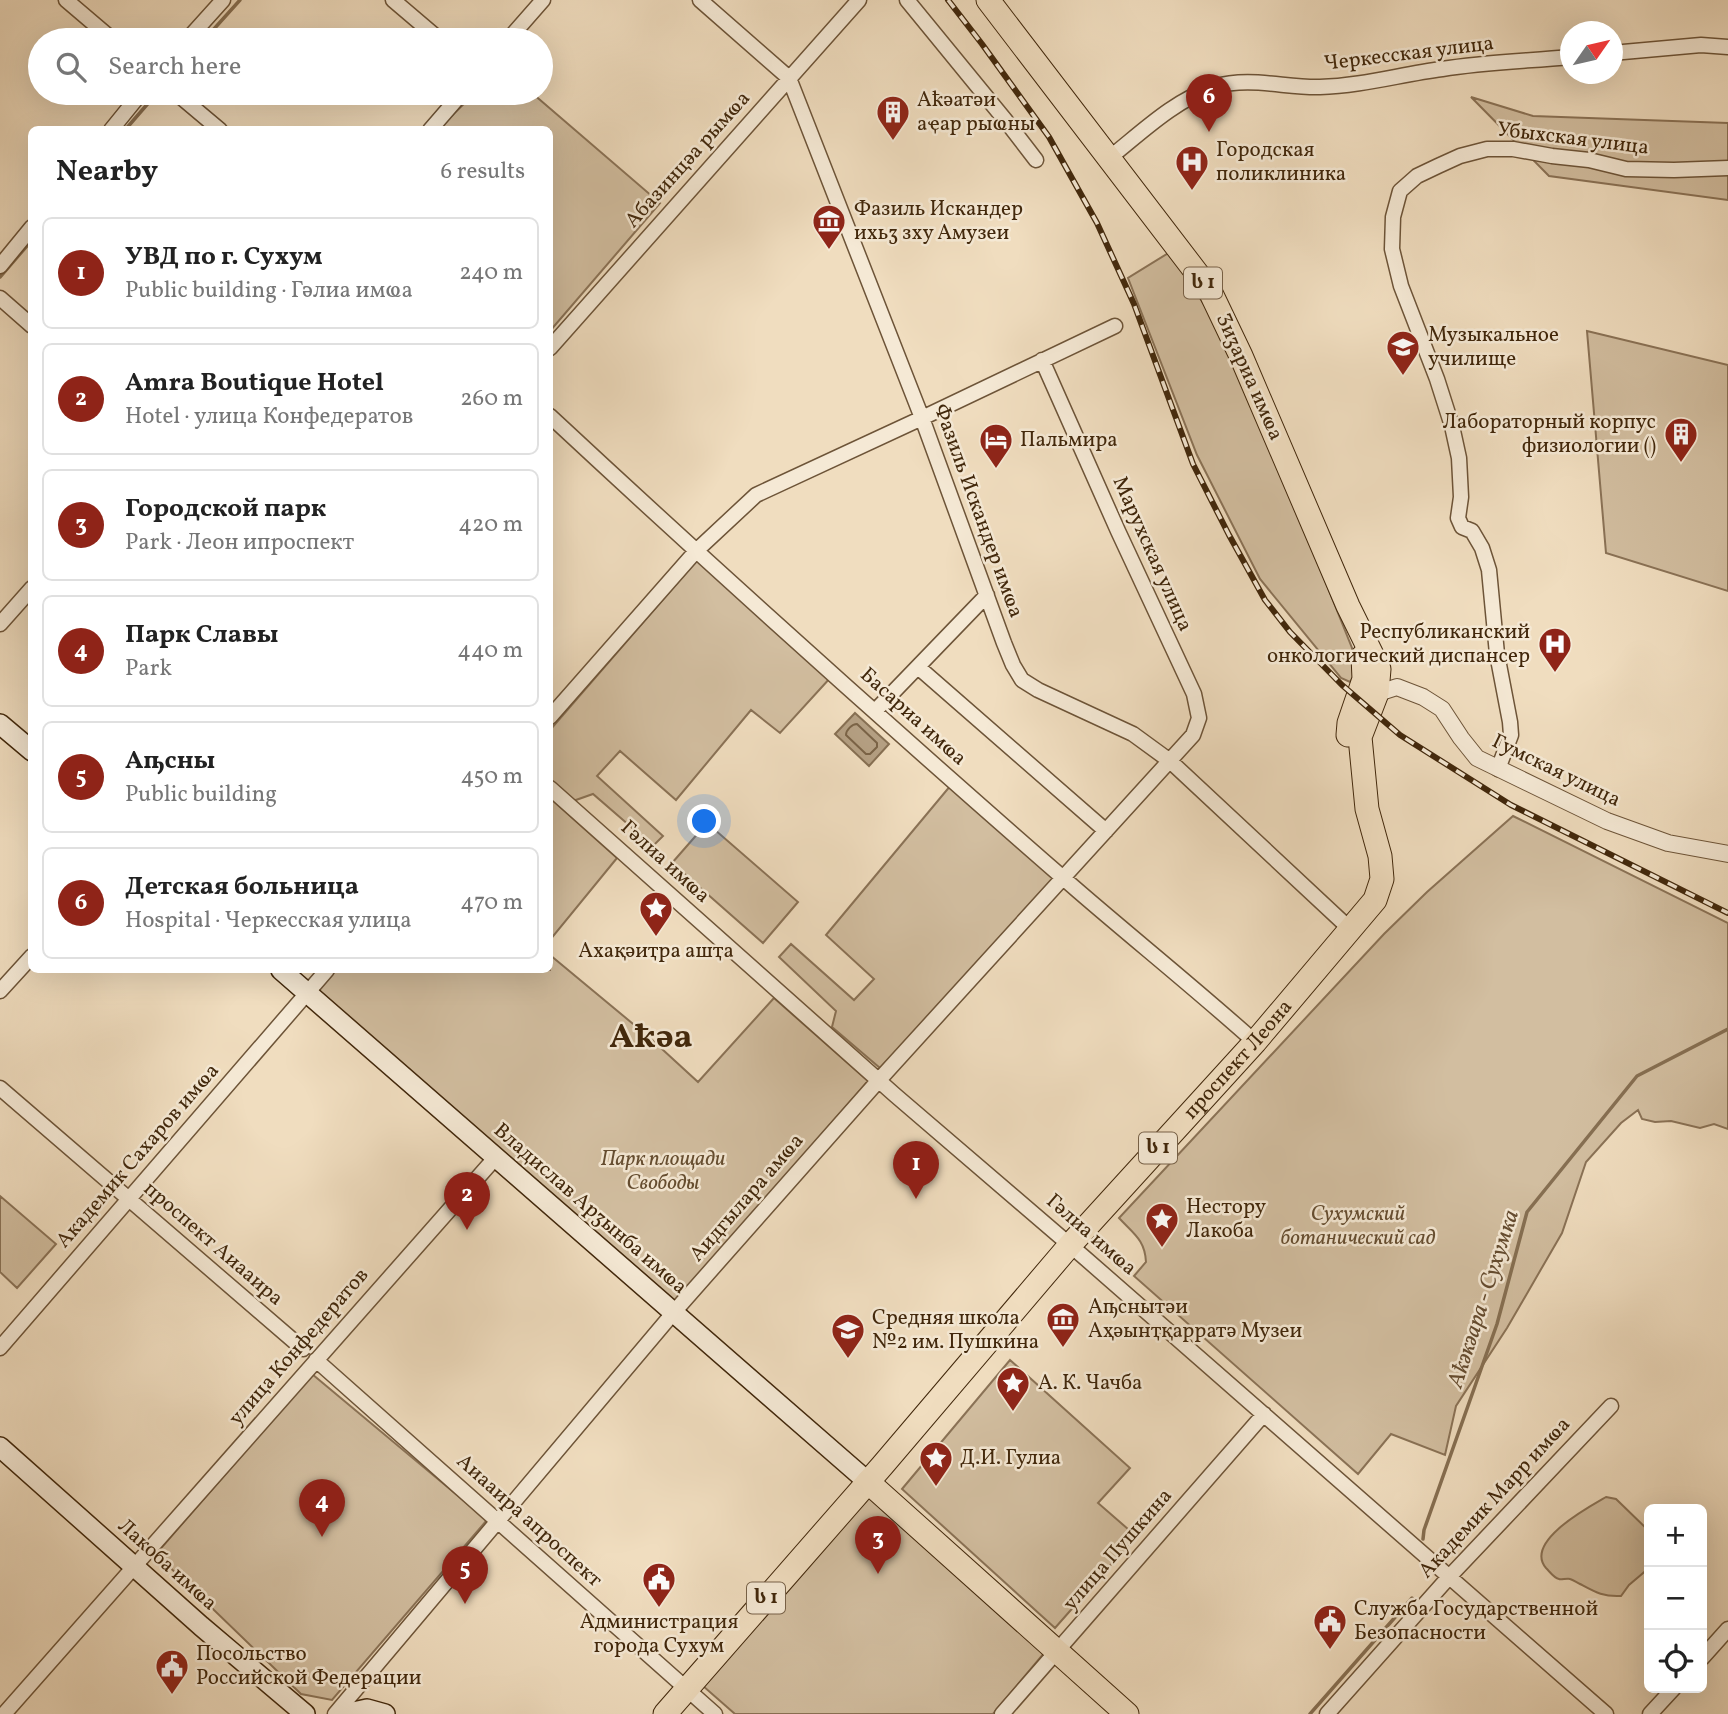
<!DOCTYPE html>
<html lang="en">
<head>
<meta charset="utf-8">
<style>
	body { margin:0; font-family:Vollkorn,"Noto Serif Georgian",serif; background:#f6f6f6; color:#222 }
	.controls { position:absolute; right:21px; bottom:21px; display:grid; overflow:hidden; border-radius:10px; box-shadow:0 7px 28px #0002 }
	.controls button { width:63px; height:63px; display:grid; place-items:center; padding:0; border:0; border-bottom:2px solid #e0e0e0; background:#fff; color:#222; font:35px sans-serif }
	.compass { position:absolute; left:1560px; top:21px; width:63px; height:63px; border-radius:50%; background:#fff; box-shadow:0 7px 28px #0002; rotate:56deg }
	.you { position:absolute; left:705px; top:822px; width:24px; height:24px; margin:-18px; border:5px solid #fff; border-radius:50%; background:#1a73e8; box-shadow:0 0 0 10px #1a73e833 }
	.badge { display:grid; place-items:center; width:46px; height:46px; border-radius:50%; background:#8f2418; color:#fff; font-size:23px; font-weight:700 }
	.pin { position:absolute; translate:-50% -58px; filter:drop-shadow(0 2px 4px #0008) }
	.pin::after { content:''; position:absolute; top:37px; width:24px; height:21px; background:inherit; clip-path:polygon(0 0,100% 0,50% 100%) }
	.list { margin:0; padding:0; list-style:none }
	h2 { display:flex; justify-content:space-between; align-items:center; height:91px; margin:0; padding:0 28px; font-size:30px }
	h2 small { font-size:23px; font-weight:400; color:#767676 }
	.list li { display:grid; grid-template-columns:46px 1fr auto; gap:21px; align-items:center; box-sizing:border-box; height:112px; margin:0 14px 14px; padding:0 14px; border:2px solid #e0e0e0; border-radius:10px }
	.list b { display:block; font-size:26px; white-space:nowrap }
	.list p { margin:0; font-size:23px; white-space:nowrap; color:#767676 }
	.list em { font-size:23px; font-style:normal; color:#767676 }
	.icon { flex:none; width:38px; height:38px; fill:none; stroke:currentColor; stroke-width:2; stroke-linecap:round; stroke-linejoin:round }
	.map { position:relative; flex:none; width:1728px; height:1714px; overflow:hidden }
	.search { position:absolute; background:#fff; box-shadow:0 7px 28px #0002; left:28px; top:28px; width:525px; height:77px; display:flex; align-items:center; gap:18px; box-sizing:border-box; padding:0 24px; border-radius:38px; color:#767676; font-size:26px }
	.panel { position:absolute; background:#fff; box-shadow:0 7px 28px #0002; left:28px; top:126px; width:525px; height:847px; border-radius:10px }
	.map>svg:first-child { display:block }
</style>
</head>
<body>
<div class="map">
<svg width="1728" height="1714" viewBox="0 0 1728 1714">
	<rect width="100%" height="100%" fill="#f0ddbf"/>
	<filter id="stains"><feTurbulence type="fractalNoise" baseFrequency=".00286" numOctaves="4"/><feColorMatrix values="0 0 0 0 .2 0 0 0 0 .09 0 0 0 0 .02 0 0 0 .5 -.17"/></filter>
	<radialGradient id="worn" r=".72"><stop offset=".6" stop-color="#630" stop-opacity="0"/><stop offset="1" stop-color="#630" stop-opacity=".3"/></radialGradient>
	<path fill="#d2bea0" stroke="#8a7256" stroke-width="2" d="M 480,93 L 532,93 L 660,203 L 550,331 L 550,130 L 437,130 L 472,96 Z
		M 1471,97 L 1533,116 L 1728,123 L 1728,200 L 1549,176 Z
		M 1170,252 L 1216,323 L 1312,548 L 1352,648 L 1353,677 L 1350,682 L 1341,678 L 1260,579 L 1197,455 L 1128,278 Z
		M 1587,331 L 1728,365 L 1728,591 L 1606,553 Z
		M 697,560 L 831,677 L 780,733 L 751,710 L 676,800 L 620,751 L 597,776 L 663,836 L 653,846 L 593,794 L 573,801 L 550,780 L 550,730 Z
		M 951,785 L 1060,878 L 880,1068 L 832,1027 L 836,1011 L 779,957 L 791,944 L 854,1000 L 874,979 L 826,935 Z
		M 550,798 L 617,858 L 550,940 Z
		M 1513,816 L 1728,923 L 1728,1129 L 1714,1124 L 1700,1128 L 1671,1121 L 1655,1122 L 1642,1119 L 1638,1110 L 1621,1123 L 1586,1162 L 1562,1233 L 1507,1328 L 1456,1406 L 1445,1455 L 1391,1434 L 1358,1474 L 1134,1276 L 1146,1262 C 1145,1240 1134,1234 1119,1218 L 1384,934 L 1427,892 Z
		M 707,823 L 798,902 L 763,943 L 672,863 Z
		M 550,955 L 650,1038 L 698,1082 L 774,998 L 868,1081 L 673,1306 L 312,994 L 334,970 L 550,970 Z
		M 0,1196 L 56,1244 L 17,1288 L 0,1272 Z
		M 1010,1360 L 1130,1468 L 1098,1503 L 1136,1536 L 1055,1628 L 902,1489 Z
		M 312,1374 L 487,1520 L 332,1700 L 301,1694 L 156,1554 Z
		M 868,1496 L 1045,1652 L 993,1714 L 735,1714 L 703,1686 Z
		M 1606,1497 L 1616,1499 L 1649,1531 L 1649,1568 L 1629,1585 L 1621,1596 C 1603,1597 1595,1592 1580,1584 C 1576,1582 1573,1580 1570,1579 C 1568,1578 1560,1580 1559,1579 C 1554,1578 1550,1572 1546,1568 C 1524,1542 1587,1508 1606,1497 Z"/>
	<path fill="#b49f82" stroke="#866f52" stroke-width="2" d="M 855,713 L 889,744 L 869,766 L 835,734 Z"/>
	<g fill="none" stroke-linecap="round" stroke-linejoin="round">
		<path stroke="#7a6346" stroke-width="2" d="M 857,724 L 877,743 L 877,747 L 870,754 L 866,754 L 846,735 C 846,730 852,724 857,724 Z"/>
		<path stroke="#866f52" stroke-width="3.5" d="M 204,40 L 240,0
			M 125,130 L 157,93
			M 0,277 L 32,240
			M 1423,1539 L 1424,1530 L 1497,1324 L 1527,1212 L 1637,1076 L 1728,1029
			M 1310,1714 L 1412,1598"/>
		<defs>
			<path id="minor" d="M 66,0 L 113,40
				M 393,0 L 440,40
				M 700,0 L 789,78 L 922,418 L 1004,643 L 1013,665 L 1022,680 L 1038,690 L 1133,734 L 1170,761 L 1350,929
				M 907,0 L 1006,121 L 1036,160
				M 187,40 L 223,0
				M 508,40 L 543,0
				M 1612,53 L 1701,45 L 1728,47
				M 176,93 L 220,130
				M 111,130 L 141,93
				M 430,130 L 462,93
				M 1108,159 C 1141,133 1173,101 1214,87 C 1249,76 1285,88 1320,87 C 1362,86 1402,74 1442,69 C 1485,62 1528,61 1570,57
				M 0,266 L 32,227
				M 0,298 L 32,326
				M 550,348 L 859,0
				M 550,416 C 723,577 899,735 1077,890 C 1136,941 1197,990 1255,1042
				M 0,624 L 32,588
				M 918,667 L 1106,831
				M 875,711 L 987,595
				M 550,717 L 696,551 L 756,495 L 922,418 L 1115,326
				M 1498,769 L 1511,735 L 1510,722 L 1497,654 L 1489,570 L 1482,548 L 1472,531 L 1462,527 L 1458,518 L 1461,497 L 1459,458 L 1452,426 L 1437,379 L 1401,286 L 1392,249 L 1393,217 L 1400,191 L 1417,176 L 1438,166 L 1460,156 L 1487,149 L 1513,149 L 1552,156 L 1589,160 L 1626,169 L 1674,170 L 1728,168
				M 550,788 L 895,1095 L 1085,1258 L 1606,1714
				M 0,991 L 32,956
				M 0,1088 L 303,1349
				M 0,1348 L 327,970
				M 316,1360 L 715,1714
				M 1702,1658 L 1728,1629
				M 4,1714 L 496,1157
				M 335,1714 L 674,1312 L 879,1080 L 1193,735 L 1199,718 L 1194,694 L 1118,531 L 1042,360
				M 1002,1714 L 1264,1414
				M 1327,1714 L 1449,1577 L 1611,1406
				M 1650,1714 L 1674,1688"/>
			<path id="tertiary" d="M 1369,696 L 1397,687 L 1423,697 L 1442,709 L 1461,738 L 1477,758 L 1607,821 L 1668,843 L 1728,854"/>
			<path id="secondary" d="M 0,724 L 32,751
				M 281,970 L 868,1482
				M 0,1447 L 201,1626 L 305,1714
				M 344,1714 L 367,1709 L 385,1714"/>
			<g id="trunk">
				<path d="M 1348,735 L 1349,723 L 1364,679 L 1363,656"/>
				<path d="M 868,1482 L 1127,1714"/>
				<path id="s1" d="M 665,1714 L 882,1466 L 1070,1245 L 1255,1042 L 1375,900 L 1382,879 L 1380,856 L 1367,809 L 1360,737 L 1377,693 L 1379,669 L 1348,606 L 1241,356 L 1209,289 L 988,0"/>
			</g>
		</defs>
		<use href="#minor" stroke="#6d5438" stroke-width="17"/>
		<use href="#tertiary" stroke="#6d5438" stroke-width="18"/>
		<use href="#secondary" stroke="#41270b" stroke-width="22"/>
		<use href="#trunk" stroke="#41270b" stroke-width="25"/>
		<use href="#minor" stroke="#f5e9d5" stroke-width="14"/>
		<use href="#tertiary" stroke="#f5e9d5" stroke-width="16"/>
		<use href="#secondary" stroke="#f5e9d5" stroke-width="19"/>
		<use href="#trunk" stroke="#f0ddbf" stroke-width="23"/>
		<defs>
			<path id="rail" d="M 948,0 L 982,44 L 1049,137 L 1097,223 L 1134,304 L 1193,464 L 1229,535 L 1265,600 L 1290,632 L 1342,685 L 1400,735 L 1511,805 L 1728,913"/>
		</defs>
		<use href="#rail" stroke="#41270b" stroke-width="6"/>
		<use href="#rail" stroke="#f5e9d5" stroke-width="3.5" stroke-dasharray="10" stroke-linecap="butt"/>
	</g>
	<defs>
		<symbol id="building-pin" viewBox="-11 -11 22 30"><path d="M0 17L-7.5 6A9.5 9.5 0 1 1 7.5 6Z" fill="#8f2418" stroke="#f5e9d5"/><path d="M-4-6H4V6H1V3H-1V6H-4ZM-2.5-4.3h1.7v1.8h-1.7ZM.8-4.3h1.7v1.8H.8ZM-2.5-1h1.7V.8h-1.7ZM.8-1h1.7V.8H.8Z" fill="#fff"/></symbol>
		<symbol id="hospital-pin" viewBox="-11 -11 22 30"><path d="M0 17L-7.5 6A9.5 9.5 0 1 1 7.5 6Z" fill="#8f2418" stroke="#f5e9d5"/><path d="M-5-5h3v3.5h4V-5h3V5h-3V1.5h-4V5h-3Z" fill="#fff"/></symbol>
		<symbol id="museum-pin" viewBox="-11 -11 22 30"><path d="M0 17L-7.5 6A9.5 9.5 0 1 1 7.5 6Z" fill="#8f2418" stroke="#f5e9d5"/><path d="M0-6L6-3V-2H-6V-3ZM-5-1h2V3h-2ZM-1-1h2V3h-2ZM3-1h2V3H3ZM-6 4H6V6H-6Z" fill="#fff"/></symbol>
		<symbol id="university-pin" viewBox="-11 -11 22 30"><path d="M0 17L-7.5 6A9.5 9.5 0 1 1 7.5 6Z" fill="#8f2418" stroke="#f5e9d5"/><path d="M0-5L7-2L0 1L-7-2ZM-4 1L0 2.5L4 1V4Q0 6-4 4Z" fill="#fff"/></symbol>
		<symbol id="hotel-pin" viewBox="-11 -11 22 30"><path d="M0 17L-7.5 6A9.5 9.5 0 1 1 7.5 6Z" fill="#8f2418" stroke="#f5e9d5"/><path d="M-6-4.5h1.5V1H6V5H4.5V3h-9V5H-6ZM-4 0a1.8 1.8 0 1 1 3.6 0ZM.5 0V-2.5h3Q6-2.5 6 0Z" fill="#fff"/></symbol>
		<symbol id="sight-pin" viewBox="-11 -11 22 30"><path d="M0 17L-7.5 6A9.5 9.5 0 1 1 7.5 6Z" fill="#8f2418" stroke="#f5e9d5"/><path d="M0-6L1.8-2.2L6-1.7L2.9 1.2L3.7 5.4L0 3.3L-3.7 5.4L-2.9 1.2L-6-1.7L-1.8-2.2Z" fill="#fff"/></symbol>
		<symbol id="school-pin" viewBox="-11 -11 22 30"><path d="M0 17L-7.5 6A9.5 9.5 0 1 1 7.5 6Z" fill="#8f2418" stroke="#f5e9d5"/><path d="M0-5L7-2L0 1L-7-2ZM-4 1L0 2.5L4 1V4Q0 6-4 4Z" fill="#fff"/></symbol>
		<symbol id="civic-pin" viewBox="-11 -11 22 30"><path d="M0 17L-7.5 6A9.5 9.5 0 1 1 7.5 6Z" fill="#8f2418" stroke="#f5e9d5"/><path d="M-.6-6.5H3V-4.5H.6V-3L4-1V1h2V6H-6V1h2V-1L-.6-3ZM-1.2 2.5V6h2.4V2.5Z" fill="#fff"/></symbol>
	</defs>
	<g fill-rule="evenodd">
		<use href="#building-pin" x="874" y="93" width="38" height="52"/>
		<use href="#hospital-pin" x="1173" y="143" width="38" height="52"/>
		<use href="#museum-pin" x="810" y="202" width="38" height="52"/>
		<use href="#university-pin" x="1384" y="328" width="38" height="52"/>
		<use href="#building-pin" x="1662" y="415" width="38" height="52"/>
		<use href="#hotel-pin" x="977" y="421" width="38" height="52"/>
		<use href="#hospital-pin" x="1536" y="625" width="38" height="52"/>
		<use href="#sight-pin" x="637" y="889" width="38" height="52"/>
		<use href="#sight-pin" x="1143" y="1200" width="38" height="52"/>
		<use href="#museum-pin" x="1044" y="1300" width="38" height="52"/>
		<use href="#school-pin" x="829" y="1311" width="38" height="52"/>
		<use href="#sight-pin" x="994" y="1364" width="38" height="52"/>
		<use href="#sight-pin" x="917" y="1439" width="38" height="52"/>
		<use href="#civic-pin" x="640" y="1560" width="38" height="52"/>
		<use href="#civic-pin" x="1311" y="1602" width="38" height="52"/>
		<use href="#civic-pin" x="153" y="1647" width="38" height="52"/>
	</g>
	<g text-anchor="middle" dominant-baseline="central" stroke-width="5" stroke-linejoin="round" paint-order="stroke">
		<g fill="#f5e9d5" stroke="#776148" stroke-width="2">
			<rect x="1184" y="267.5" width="38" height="31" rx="5"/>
			<rect x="1139" y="1132.5" width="38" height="31" rx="5"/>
			<rect x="747" y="1582.5" width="38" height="31" rx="5"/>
		</g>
		<g font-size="19" font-weight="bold" fill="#41270b">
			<text x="1203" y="283">ს 1</text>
			<text x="1158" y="1148">ს 1</text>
			<text x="766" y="1598">ს 1</text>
		</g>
		<g font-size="21" fill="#41270b" stroke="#f5e9d5">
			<text transform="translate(1409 54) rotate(-7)">Черкесская улица</text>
			<text transform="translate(1573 139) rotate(7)">Убыхская улица</text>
			<text transform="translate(688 160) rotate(-48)">Абазинцәа рымҩа</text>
			<text transform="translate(1249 377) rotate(66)">Ӡиӡариа имҩа</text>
			<text transform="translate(978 511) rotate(70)">Фазиль Искандер имҩа</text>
			<text transform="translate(1152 554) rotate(66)">Марухская улица</text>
			<text transform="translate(913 717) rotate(42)">Басариа имҩа</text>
			<text transform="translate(1556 771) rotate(26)">Гумская улица</text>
			<text transform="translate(665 862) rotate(42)">Гәлиа имҩа</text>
			<text stroke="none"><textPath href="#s1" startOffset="870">проспект Леона</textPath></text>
			<text transform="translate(138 1156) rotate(-49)">Академик Сахаров имҩа</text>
			<text transform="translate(747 1198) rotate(-49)">Аидгылара амҩа</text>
			<text transform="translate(590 1209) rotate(41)">Владислав Арӡынба имҩа</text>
			<text transform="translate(1091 1235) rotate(41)">Гәлиа имҩа</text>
			<text transform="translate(213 1244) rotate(41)">проспект Аиааира</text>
			<text transform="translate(299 1347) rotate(-49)">улица Конфедератов</text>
			<text transform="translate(1495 1498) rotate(-47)">Академик Марр имҩа</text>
			<text transform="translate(529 1521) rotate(42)">Аиааира апроспект</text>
			<text transform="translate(1118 1550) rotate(-49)">улица Пушкина</text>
			<text transform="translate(167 1565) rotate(42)">Лакоба имҩа</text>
		</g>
		<g font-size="21" fill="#41270b" stroke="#f5e9d5" text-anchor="start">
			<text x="917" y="100">Аҟәатәи<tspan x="917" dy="24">аҿар рыҩны</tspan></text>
			<text x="1216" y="150">Городская<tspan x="1216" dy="24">поликлиника</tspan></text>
			<text x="854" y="209">Фазиль Искандер<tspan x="854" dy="24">ихьӡ зху Амузеи</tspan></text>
			<text x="1428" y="335">Музыкальное<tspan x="1428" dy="24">училище</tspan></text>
			<text x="1656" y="422" text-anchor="end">Лабораторный корпус<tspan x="1656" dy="24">физиологии ()</tspan></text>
			<text x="1020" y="440">Пальмира</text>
			<text x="1530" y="632" text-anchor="end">Республиканский<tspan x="1530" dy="24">онкологический диспансер</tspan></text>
			<text x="656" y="951" text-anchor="middle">Ахақәиҭра ашҭа</text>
			<text x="1186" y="1207">Нестору<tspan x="1186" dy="24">Лакоба</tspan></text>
			<text x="1088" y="1307">Аҧснытәи<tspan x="1088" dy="24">Аҳәынҭқарратә Музеи</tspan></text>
			<text x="872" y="1318">Средняя школа<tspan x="872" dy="24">№2 им. Пушкина</tspan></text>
			<text x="1038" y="1383">А. К. Чачба</text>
			<text x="960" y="1458">Д.И. Гулиа</text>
			<text x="1354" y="1609">Служба Государственной<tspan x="1354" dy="24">Безопасности</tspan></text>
			<text x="659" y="1622" text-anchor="middle">Администрация<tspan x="659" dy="24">города Сухум</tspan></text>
			<text x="196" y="1654">Посольство<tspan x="196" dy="24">Российской Федерации</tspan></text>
		</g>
		<g font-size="21" font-style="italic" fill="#654d30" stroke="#f5e9d5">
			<text x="663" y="1159">Парк площади<tspan x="663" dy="24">Свободы</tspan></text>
			<text x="1358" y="1214">Сухумский<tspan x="1358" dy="24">ботанический сад</tspan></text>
		</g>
		<g font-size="23" font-style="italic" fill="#644b2f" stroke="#f5e9d5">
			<text transform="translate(1484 1299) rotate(-72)">Аҟәкәара - Сухумка</text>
		</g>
		<g font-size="35" font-weight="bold" fill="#41270b" stroke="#f5e9d5">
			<text x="651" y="1038">Аҟəа</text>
		</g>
	</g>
	<rect width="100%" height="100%" filter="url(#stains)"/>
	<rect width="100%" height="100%" fill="url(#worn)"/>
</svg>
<div class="controls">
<button>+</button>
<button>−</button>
<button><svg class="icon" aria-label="locate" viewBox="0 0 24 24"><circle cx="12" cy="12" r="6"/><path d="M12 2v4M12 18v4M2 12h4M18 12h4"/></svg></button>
</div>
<svg class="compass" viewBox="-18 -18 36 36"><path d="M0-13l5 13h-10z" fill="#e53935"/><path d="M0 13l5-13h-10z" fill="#767676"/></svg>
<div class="you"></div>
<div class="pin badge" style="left:916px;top:1199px">1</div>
<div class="pin badge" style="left:467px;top:1230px">2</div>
<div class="pin badge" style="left:878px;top:1574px">3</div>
<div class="pin badge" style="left:322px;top:1537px">4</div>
<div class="pin badge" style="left:465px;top:1604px">5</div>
<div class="pin badge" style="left:1209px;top:132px">6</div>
<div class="search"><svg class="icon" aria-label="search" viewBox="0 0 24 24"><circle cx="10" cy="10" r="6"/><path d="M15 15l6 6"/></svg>Search here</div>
<section class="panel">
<h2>Nearby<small>6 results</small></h2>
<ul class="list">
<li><span class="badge">1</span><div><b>УВД по г. Сухум</b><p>Public building · Гәлиа имҩа</p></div><em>240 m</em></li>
<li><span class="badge">2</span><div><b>Amra Boutique Hotel</b><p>Hotel · улица Конфедератов</p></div><em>260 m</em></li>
<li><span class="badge">3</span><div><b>Городской парк</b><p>Park · Леон ипроспект</p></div><em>420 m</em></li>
<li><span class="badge">4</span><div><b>Парк Славы</b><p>Park</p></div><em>440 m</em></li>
<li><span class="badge">5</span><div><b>Аҧсны</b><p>Public building</p></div><em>450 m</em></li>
<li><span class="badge">6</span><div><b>Детская больница</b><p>Hospital · Черкесская улица</p></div><em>470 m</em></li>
</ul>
</section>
</div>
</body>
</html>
